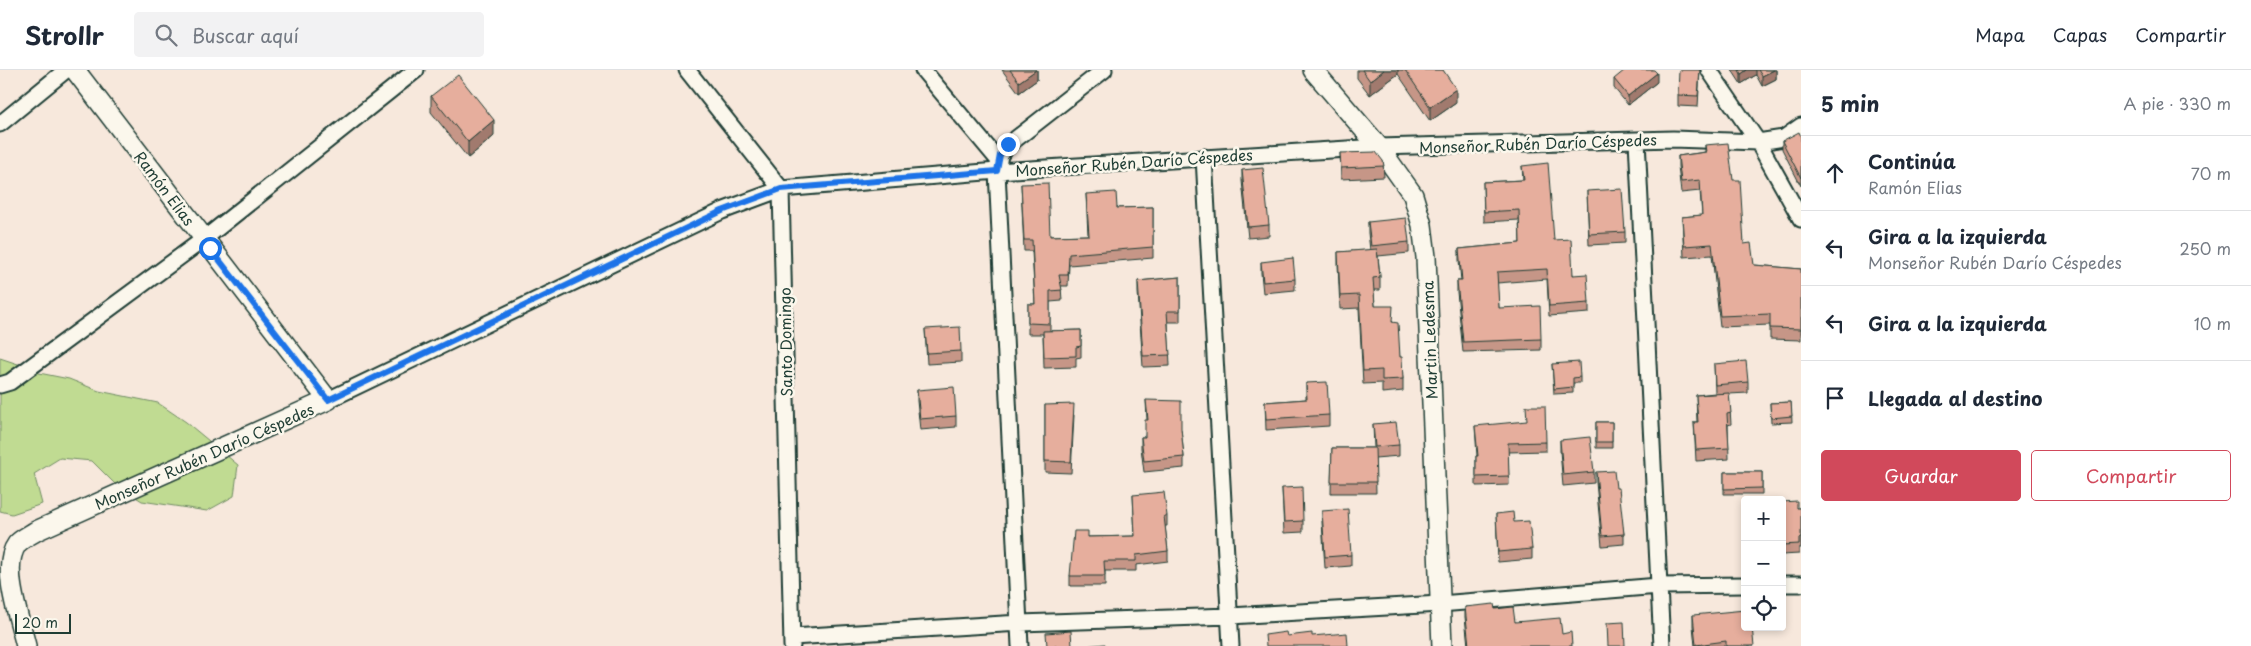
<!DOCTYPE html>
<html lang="es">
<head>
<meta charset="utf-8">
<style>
	body { margin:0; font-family:"Playpen Sans",sans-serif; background:#f2f2f3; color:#1f2937 }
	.controls { position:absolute; right:15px; bottom:15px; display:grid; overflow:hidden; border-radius:5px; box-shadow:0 2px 8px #0003 }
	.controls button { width:45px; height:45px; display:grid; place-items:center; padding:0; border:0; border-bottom:1px solid #e0e1e3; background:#fff; color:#1f2937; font:25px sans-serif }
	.scale { position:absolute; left:15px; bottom:12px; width:56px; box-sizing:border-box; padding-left:5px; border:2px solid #1f3d34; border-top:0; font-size:14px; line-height:18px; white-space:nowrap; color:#1f3d34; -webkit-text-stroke:4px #fbf7ec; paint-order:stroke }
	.stop { position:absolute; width:15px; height:15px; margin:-11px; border:4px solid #1a73e8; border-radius:50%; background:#fff }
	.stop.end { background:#1a73e8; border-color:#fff; box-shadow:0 1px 5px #0008 }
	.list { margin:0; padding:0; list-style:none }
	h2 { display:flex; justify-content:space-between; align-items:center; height:65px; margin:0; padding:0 20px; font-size:21px }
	h2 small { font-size:16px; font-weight:400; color:#747a83 }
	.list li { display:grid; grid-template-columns:32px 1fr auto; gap:15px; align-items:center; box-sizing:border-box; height:75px; padding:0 20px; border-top:1px solid #e0e1e3 }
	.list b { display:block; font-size:19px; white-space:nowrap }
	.list p { margin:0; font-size:16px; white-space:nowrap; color:#747a83 }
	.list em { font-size:16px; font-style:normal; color:#747a83 }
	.actions { display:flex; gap:10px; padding:15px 20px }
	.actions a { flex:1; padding:11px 0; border:1px solid #d1495b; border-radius:5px; text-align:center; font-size:18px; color:#d1495b }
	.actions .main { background:#d1495b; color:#fff }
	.icon { flex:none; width:28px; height:28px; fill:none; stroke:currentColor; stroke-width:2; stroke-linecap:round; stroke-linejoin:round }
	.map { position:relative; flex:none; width:1801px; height:576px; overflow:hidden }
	header { display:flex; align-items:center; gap:30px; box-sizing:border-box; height:70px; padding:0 25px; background:#fff; border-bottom:1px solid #e0e1e3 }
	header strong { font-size:24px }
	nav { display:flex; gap:28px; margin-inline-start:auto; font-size:18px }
	.search { width:350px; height:45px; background:#f2f2f3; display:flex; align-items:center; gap:12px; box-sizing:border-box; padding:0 18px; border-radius:5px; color:#747a83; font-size:19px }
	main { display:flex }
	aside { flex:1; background:#fff }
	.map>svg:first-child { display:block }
</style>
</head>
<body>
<header>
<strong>Strollr</strong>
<div class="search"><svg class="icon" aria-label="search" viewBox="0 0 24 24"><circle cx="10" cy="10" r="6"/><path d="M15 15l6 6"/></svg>Buscar aquí</div>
<nav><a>Mapa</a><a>Capas</a><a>Compartir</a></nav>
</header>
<main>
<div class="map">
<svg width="1801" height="576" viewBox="0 0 1801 576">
	<rect width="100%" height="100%" fill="#f7e8dc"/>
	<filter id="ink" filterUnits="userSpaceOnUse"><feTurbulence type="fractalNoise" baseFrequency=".02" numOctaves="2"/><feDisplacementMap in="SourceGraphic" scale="10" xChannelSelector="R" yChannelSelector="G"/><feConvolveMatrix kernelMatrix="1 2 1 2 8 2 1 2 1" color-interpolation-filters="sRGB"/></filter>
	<g filter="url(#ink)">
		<path fill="#c0db92" stroke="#708c63" d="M 0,288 L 33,299 L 39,303 L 69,309 L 99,321 L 158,333 L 186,352 L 238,395 L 234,426 L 207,441 L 142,431 L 115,414 L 92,391 L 60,388 L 34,404 L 42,434 L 12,444 L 0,441 Z"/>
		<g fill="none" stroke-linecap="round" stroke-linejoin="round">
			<defs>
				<path id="minor" d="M 687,0 L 781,119 L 792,576
					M 923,0 L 999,91
					M 1709,0 L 1758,72 L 1801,149
					M 0,54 L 66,0
					M 1637,70 L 1662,576
					M 1204,87 L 1231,576
					M 0,315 L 10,312 L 204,169 L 416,0
					M 328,330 L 722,141 L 781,119 L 997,101 L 1379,77 L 1673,69 L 1758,72 L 1784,68 L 1801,56
					M 1782,514 L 1801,514
					M 792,567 L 1020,553 L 1230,546 L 1440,534 L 1659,516 L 1745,515
					M 1020,576 L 997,101 L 1000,85 L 1008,75 L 1104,0"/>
				<path id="tertiary" d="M 1313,0 L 1379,77 L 1413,125 L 1422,155 L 1426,187 L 1442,576
					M 26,576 C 20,550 0,497 17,474 C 21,469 30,465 36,461 L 328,330 L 75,0"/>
			</defs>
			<use href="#minor" stroke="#1f3d34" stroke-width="19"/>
			<use href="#tertiary" stroke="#1f3d34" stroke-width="22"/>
			<use href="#minor" stroke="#fbf7ec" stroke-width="15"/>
			<use href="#tertiary" stroke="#fbf7ec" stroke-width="19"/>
		</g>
		<path fill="#c69687" stroke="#1f3d34" d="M 1002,0 L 1037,0 L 1037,10 L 1019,23 Z
			M 1357,0 L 1443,0 L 1456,33 L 1430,51 L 1398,4 L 1370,25 L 1357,8 Z
			M 1700,0 L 1698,37 L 1678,36 L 1678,25 Z
			M 1732,0 L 1776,0 L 1776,9 L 1762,16 L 1756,5 L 1741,14 Z
			M 1614,9 L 1657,12 L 1628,35 L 1614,18 Z
			M 431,26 L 494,66 L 468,88 L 431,42 Z
			M 1801,67 L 1801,116 L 1782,79 L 1782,71 Z
			M 1705,75 L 1733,110 L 1744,174 L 1754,195 L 1801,199 L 1801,270 L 1770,269 L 1770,255 L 1720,257 L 1712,185 L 1684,187 L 1682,147 L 1702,145 L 1700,121 L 1681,123 L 1678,96 L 1678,86 L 1705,82 Z
			M 1340,83 L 1383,91 L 1384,107 L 1341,109 Z
			M 1522,96 L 1554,170 L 1589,233 L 1589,243 L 1549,246 L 1547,209 L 1497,213 L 1499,238 L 1541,269 L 1541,280 L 1463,282 L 1457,222 L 1457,211 L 1461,211 L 1459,190 L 1459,179 L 1520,173 L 1519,150 L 1484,152 L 1483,112 L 1523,110 Z
			M 1242,100 L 1269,155 L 1269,166 L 1248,168 L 1242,111 Z
			M 1021,114 L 1050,166 L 1088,165 L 1086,124 L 1117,138 L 1153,137 L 1153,188 L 1069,195 L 1068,216 L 1061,216 L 1062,231 L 1050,232 L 1050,261 L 1081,260 L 1081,287 L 1076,288 L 1076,297 L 1044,298 L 1043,264 L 1028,264 L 1028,234 L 1035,234 L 1032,181 L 1024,181 Z
			M 1587,121 L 1625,162 L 1625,173 L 1589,175 Z
			M 1368,152 L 1409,172 L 1409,183 L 1378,186 L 1380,207 L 1380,220 L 1374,220 L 1375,236 L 1393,252 L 1400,287 L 1403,309 L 1403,321 L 1382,323 L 1382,313 L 1363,314 L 1359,238 L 1340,239 L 1338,194 L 1338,182 L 1370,180 L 1368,163 Z
			M 1261,192 L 1295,209 L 1295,220 L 1263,223 L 1261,203 Z
			M 1180,207 L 1180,252 L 1168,252 L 1170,296 L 1143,297 L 1138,222 L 1138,211 Z
			M 925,259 L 961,281 L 961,292 L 927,294 Z
			M 1552,294 L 1580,307 L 1580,313 L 1573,313 L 1573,323 L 1554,324 Z
			M 1714,294 L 1748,312 L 1748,323 L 1729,324 L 1731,354 L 1728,355 L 1729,389 L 1696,391 L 1694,352 L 1697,352 L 1696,325 L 1715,323 Z
			M 1306,313 L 1329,345 L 1329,356 L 1266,360 L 1265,332 L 1306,329 Z
			M 917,320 L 956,346 L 956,357 L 920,360 L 917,331 Z
			M 1146,330 L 1181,359 L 1184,387 L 1184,398 L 1144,402 L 1141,378 L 1141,367 L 1145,367 L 1147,350 Z
			M 1791,332 L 1792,352 L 1771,353 L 1770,333 Z
			M 1045,335 L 1074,345 L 1071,403 L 1045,402 Z
			M 1596,352 L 1612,352 L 1612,378 L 1596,378 Z
			M 1373,354 L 1399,375 L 1399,386 L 1375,388 L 1376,423 L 1331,423 L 1332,378 L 1374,378 Z
			M 1475,356 L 1546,372 L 1546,381 L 1508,382 L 1509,415 L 1476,416 L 1476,386 L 1477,386 Z
			M 1560,370 L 1594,402 L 1594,413 L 1563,416 L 1560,381 Z
			M 1596,402 L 1616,418 L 1624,464 L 1624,474 L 1602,476 L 1596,412 Z
			M 1724,402 L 1762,402 L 1762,424 L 1724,424 Z
			M 1282,418 L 1303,451 L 1303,462 L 1284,463 Z
			M 1133,425 L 1167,446 L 1167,456 L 1165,456 L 1168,481 L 1168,491 L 1136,495 L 1136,501 L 1105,501 L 1105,516 L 1070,516 L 1070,506 L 1088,467 L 1135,466 Z
			M 1782,432 L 1797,438 L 1801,438 L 1801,478 L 1799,478 L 1799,484 L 1782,485 Z
			M 1322,441 L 1351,485 L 1351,496 L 1325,498 L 1322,452 Z
			M 1496,444 L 1514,452 L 1532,479 L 1532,489 L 1498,492 Z
			M 1465,537 L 1495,539 L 1515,552 L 1562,564 L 1572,576 L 1468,576 L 1465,547 Z
			M 1693,545 L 1754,576 L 1695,576 L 1693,556 Z"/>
		<path fill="#a17a6e" stroke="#1f3d34" d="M 1036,0 L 1037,0 L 1037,10 L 1019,23 L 1019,12 Z
			M 1384,0 L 1398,0 L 1398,4 L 1370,25 L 1370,11 Z
			M 1747,0 L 1756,0 L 1756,5 L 1741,14 L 1741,4 Z
			M 1774,0 L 1776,0 L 1776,9 L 1762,16 L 1762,6 Z
			M 1657,3 L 1657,12 L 1628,35 L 1628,26 Z
			M 1456,19 L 1456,33 L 1430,51 L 1430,37 Z
			M 494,50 L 494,66 L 468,88 L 468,72 Z"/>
		<path fill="#e6ae9d" stroke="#1f3d34" d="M 1010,0 L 1036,0 L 1019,12 Z
			M 1362,0 L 1384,0 L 1370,11 Z
			M 1405,0 L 1443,0 L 1456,19 L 1430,37 Z
			M 1625,0 L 1654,0 L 1657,3 L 1628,26 L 1614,9 Z
			M 1679,0 L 1700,0 L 1698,26 L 1678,25 Z
			M 1739,0 L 1747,0 L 1741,4 Z
			M 1758,0 L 1774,0 L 1762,6 Z
			M 458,5 L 494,50 L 468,72 L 431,26 Z
			M 1799,62 L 1801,67 L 1801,108 L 1782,71 Z
			M 1728,73 L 1733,110 L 1740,110 L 1744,174 L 1751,173 L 1754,195 L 1801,199 L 1801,259 L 1770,258 L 1770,244 L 1720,246 L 1712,174 L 1684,176 L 1682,147 L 1702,145 L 1700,110 L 1681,112 L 1678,86 L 1706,82 L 1705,75 Z
			M 1376,82 L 1383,91 L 1384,96 L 1341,98 L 1340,83 Z
			M 1548,93 L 1554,170 L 1571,169 L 1573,205 L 1587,204 L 1589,233 L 1549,236 L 1547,199 L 1497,202 L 1499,238 L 1540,236 L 1541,269 L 1463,272 L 1457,211 L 1462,211 L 1459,179 L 1520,173 L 1519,140 L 1484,142 L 1483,112 L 1524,110 L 1522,96 Z
			M 1263,98 L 1269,155 L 1248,157 L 1242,100 Z
			M 1048,113 L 1050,166 L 1089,165 L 1086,124 L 1116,122 L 1117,138 L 1153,137 L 1153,177 L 1069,184 L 1068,205 L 1059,205 L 1062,220 L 1050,221 L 1050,254 L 1028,253 L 1028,234 L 1035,234 L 1032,170 L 1024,170 L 1021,114 Z
			M 1622,119 L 1625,162 L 1589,164 L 1587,121 Z
			M 1406,148 L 1409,172 L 1371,176 L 1368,152 Z
			M 1377,179 L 1380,207 L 1373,208 L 1375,236 L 1393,236 L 1392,252 L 1398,253 L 1400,287 L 1402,287 L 1403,309 L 1382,310 L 1382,300 L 1363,301 L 1359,225 L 1340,226 L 1338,182 Z
			M 1293,188 L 1295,209 L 1263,212 L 1261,192 Z
			M 1180,207 L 1180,241 L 1167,241 L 1170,285 L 1143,286 L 1138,211 Z
			M 960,257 L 961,281 L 927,283 L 925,259 Z
			M 1081,260 L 1081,276 L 1076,277 L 1076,286 L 1044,287 L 1043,261 Z
			M 1746,291 L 1748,312 L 1715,315 L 1714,294 Z
			M 1579,292 L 1580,307 L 1573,308 L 1573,317 L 1554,319 L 1552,294 Z
			M 1327,312 L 1329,345 L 1266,349 L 1265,332 L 1307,329 L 1306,313 Z
			M 954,317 L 956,346 L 920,349 L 917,320 Z
			M 1729,323 L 1731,343 L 1727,344 L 1729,378 L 1696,380 L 1694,352 L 1698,352 L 1696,325 Z
			M 1146,330 L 1181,331 L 1181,358 L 1184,387 L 1144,391 L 1141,367 L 1145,367 L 1145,350 L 1148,350 Z
			M 1791,332 L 1792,346 L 1771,348 L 1770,333 Z
			M 1074,334 L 1071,392 L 1045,391 L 1045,335 Z
			M 1526,336 L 1545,336 L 1546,372 L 1508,373 L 1509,406 L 1476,407 L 1476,386 L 1478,386 L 1475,356 L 1527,351 Z
			M 1396,352 L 1399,375 L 1375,377 L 1373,354 Z
			M 1596,352 L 1612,352 L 1612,372 L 1596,372 Z
			M 1590,367 L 1594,402 L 1563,405 L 1560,370 Z
			M 1332,378 L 1375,378 L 1376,412 L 1331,412 Z
			M 1614,401 L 1616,418 L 1619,418 L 1624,464 L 1602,466 L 1596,402 Z
			M 1724,402 L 1762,402 L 1762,418 L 1724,419 Z
			M 1302,417 L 1303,451 L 1284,452 L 1282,418 Z
			M 1164,422 L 1167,446 L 1164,446 L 1168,481 L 1136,485 L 1136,491 L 1104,491 L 1105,506 L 1070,506 L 1074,461 L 1088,461 L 1088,467 L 1135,466 L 1133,425 Z
			M 1797,431 L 1797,438 L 1801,438 L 1801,468 L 1799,468 L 1799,474 L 1782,475 L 1782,432 Z
			M 1348,439 L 1351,485 L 1325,487 L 1322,441 Z
			M 1513,442 L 1514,452 L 1529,451 L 1532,479 L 1498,482 L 1496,444 Z
			M 1494,534 L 1495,539 L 1513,537 L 1515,552 L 1560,548 L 1562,564 L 1571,562 L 1572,576 L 1469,576 L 1465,537 Z
			M 1745,540 L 1745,557 L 1752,557 L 1754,576 L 1726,576 L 1726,571 L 1696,575 L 1693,545 Z
			M 1624,552 L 1625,576 L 1608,576 L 1607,553 Z
			M 1071,561 L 1072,576 L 1047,576 L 1046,563 Z
			M 1286,562 L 1287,566 L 1312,563 L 1312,566 L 1347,563 L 1348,576 L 1266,576 L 1265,565 Z
			M 1105,574 L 1105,576 L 1084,576 Z"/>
	</g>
	<g fill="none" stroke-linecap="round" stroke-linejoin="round" filter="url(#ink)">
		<path stroke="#1a73e8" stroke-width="6" d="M 210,178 L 328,330 L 722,141 L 781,119 L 997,101 L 1000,85 L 1008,74"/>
	</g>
	<g text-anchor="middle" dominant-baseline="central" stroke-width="5" stroke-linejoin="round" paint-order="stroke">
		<g font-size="15" fill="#1f3d34" stroke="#fbf7ec">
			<text transform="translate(1538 73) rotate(-2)">Monseñor Rubén Darío Céspedes</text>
			<text transform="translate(1134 92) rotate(-4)">Monseñor Rubén Darío Céspedes</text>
			<text transform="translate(165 118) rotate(53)">Ramón Elias</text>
			<text transform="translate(1429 270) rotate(-92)">Martin Ledesma</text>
			<text transform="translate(785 272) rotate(-91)">Santo Domingo</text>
			<text transform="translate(204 386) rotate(-24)">Monseñor Rubén Darío Céspedes</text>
		</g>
	</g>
</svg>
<div class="controls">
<button>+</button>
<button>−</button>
<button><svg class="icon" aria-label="locate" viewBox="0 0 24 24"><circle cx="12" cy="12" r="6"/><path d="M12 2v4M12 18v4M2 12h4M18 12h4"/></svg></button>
</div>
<div class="scale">20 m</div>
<div class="stop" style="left:210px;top:178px"></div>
<div class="stop end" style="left:1008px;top:74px"></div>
</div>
<aside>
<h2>5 min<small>A pie · 330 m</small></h2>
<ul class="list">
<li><svg class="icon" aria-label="ahead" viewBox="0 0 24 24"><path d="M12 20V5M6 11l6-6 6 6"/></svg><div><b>Continúa</b><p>Ramón Elias</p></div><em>70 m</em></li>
<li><svg class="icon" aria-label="left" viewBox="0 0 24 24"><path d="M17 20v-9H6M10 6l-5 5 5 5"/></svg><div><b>Gira a la izquierda</b><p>Monseñor Rubén Darío Céspedes</p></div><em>250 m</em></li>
<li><svg class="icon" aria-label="left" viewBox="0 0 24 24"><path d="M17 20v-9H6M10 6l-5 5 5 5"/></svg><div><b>Gira a la izquierda</b></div><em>10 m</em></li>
<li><svg class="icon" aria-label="arrive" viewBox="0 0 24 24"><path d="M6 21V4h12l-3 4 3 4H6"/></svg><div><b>Llegada al destino</b></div></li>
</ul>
<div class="actions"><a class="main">Guardar</a><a>Compartir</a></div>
</aside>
</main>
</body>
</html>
